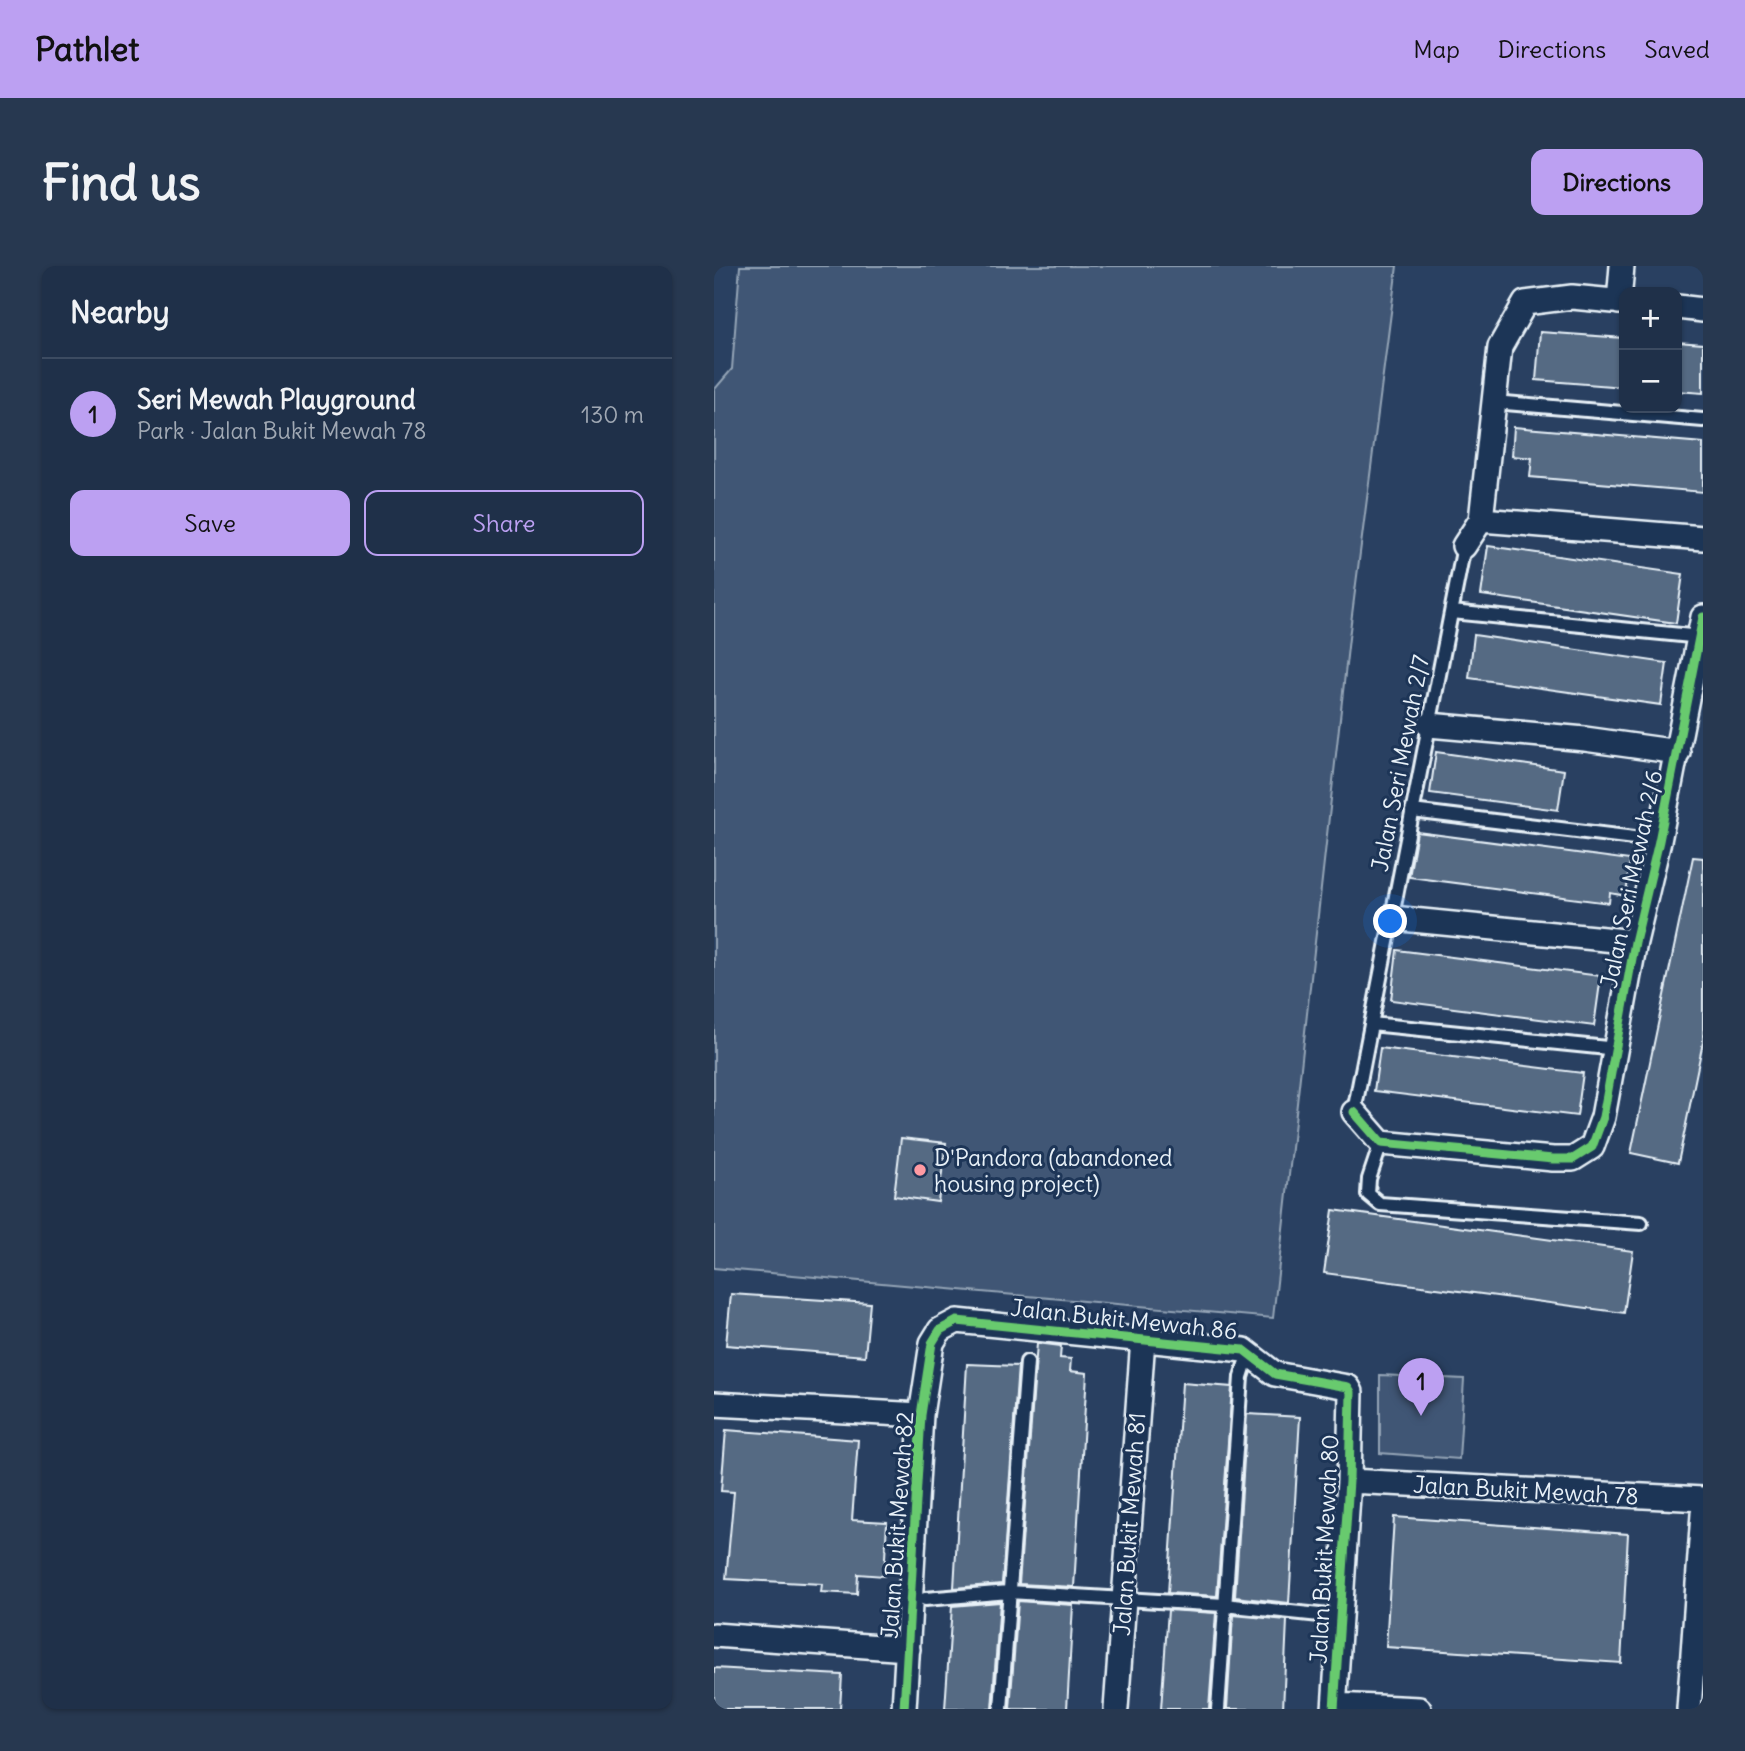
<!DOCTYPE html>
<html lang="en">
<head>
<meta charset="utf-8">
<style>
	body { margin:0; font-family:Delius,sans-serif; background:#273850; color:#f1f3f6 }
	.controls { position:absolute; right:21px; top:21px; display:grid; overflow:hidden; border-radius:14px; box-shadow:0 2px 5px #0004 }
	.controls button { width:63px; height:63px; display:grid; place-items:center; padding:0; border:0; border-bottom:2px solid #3c4b61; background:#1f3049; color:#f1f3f6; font:35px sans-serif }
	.you { position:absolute; left:677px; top:656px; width:24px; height:24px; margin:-18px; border:5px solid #fff; border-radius:50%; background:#1a73e8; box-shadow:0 0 0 10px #1a73e833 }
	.badge { display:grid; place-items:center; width:46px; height:46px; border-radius:50%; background:#bca0f2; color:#111; font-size:23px; font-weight:700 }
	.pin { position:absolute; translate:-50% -58px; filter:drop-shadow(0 2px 4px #0008) }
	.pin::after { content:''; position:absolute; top:37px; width:24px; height:21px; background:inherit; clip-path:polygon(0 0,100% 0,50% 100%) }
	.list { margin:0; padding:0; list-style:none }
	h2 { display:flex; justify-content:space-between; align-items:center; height:91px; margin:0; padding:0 28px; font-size:30px }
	h2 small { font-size:23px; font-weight:400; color:#a1a9b4 }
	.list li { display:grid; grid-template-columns:46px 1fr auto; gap:21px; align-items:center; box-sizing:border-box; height:112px; padding:0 28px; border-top:2px solid #3c4b61 }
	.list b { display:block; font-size:26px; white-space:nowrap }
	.list p { margin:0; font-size:23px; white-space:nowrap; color:#a1a9b4 }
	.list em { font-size:23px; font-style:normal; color:#a1a9b4 }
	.actions { display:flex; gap:14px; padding:21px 28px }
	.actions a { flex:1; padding:16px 0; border:2px solid #bca0f2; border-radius:14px; text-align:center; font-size:24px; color:#bca0f2 }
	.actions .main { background:#bca0f2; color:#111 }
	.map { position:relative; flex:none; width:989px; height:1443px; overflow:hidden; border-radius:14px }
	header { display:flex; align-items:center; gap:42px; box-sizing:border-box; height:98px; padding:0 35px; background:#bca0f2; color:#111 }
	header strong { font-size:33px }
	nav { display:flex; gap:38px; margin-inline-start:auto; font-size:24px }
	.intro { display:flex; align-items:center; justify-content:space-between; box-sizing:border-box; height:168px; padding:0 42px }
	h1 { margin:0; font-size:49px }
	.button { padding:18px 32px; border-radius:14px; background:#bca0f2; color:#111; font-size:24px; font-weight:700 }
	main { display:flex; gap:42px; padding:0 42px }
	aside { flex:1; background:#1f3049; border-radius:14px; box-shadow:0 2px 5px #0004 }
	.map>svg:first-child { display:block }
</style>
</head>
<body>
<header>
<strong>Pathlet</strong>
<nav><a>Map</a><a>Directions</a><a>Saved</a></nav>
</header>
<div class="intro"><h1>Find us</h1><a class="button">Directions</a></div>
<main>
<aside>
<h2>Nearby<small></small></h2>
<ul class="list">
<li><span class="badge">1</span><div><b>Seri Mewah Playground</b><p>Park · Jalan Bukit Mewah 78</p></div><em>130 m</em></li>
</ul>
<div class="actions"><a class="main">Save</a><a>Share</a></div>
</aside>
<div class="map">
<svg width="989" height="1443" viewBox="0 0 989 1443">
	<rect width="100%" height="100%" fill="#294061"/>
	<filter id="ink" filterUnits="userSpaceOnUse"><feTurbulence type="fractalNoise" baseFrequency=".0143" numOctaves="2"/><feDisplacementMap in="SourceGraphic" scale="14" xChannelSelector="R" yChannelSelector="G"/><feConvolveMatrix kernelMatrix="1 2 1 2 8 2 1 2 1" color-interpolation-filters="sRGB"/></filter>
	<g filter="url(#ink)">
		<path fill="#415774" stroke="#94a4b6" stroke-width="2" d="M 26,0 L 683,0 L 635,372 L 559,1052 L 0,1002 L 0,124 L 18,103 Z
			M 666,1109 L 750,1113 L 745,1193 L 666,1187 Z"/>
		<path fill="#556a83" stroke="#e8f1f8" stroke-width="2" d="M 826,66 L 910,72 L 910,121 L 822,114 Z
			M 963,76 L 989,78 L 989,127 L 963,125 Z
			M 800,161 L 989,177 L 989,226 L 816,211 L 818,192 L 798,190 Z
			M 774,280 L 969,308 L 962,357 L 767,329 Z
			M 760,369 L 953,397 L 947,439 L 755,412 Z
			M 722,486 L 850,504 L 844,544 L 716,527 Z
			M 703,566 L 916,594 L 912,630 L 896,627 L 895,637 L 695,611 Z
			M 979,591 L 989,592 L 989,776 L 964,897 L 917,887 Z
			M 683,684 L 887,710 L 880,760 L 677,734 Z
			M 666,782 L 869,807 L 863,850 L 660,825 Z
			M 187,872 L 232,877 L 224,936 L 180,930 Z
			M 619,944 L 919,985 L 910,1047 L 610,1007 Z
			M 17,1028 L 156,1037 L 151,1090 L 12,1079 Z
			M 323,1077 L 347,1080 L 346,1092 L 357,1093 L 356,1105 L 373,1107 L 360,1321 L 305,1318 Z
			M 253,1098 L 304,1100 L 288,1318 L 240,1322 Z
			M 468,1117 L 518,1121 L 503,1330 L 454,1327 Z
			M 533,1148 L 586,1151 L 575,1337 L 521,1331 Z
			M 12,1164 L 144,1174 L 138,1254 L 173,1256 L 170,1310 L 144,1308 L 143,1328 L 107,1326 L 108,1318 L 12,1313 L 20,1226 L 7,1225 Z
			M 680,1251 L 914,1268 L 907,1397 L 672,1381 Z
			M 304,1335 L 359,1339 L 353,1443 L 296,1443 Z
			M 286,1336 L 278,1443 L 231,1443 L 238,1340 Z
			M 454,1344 L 502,1347 L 495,1443 L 447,1443 Z
			M 519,1349 L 573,1354 L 569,1443 L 513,1443 Z
			M 0,1402 L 128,1409 L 126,1443 L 0,1443 Z"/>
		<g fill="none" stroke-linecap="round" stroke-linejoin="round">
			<defs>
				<path id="service" d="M 780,136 L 989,154
					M 738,346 L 987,371
					M 698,545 L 945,575
					M 657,758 L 903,783
					M 640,846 L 750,280
					M 667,877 L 655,913 L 654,928 L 666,938 L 927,957
					M 211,1333 L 295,1326 L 510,1339 L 625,1351
					M 287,1443 L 313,1096
					M 504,1443 L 527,1111 L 535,1086"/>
				<path id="minor" d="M 905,36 L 908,0
					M 963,41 L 989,44
					M 767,254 L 786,81 L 811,37 L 858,31 L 910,36
					M 750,280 L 767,254 L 989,272
					M 715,459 L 871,473 L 964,486
					M 678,652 L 921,676
					M 640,846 L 667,877 L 839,893 L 859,893 L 878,881 L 889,851 L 921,676 L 945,575 L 989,351
					M 0,1138 L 207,1149
					M 635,1215 L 989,1233
					M 0,1369 L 194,1383
					M 621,1439 L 705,1443
					M 190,1443 L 207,1149 L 218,1077 L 226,1064 L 243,1055 L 530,1084 L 561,1108 L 634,1121 L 637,1126 L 635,1215 L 620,1443
					M 402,1443 L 429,1073
					M 975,1443 L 989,1248"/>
			</defs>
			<use href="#service" stroke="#e8f1f8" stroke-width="18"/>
			<use href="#minor" stroke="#e8f1f8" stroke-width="28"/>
			<use href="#service" stroke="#1d3557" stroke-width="12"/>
			<use href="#minor" stroke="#1d3557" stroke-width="23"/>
			<defs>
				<path id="cycleway" d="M 640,846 L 667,877 L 839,893 L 859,893 L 878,881 L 889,851 L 921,676 L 945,575 L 989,351
					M 190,1443 L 207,1149 L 218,1077 L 226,1064 L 243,1055 L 530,1084 L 561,1108 L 634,1121 L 637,1126 L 635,1215 L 620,1443"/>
			</defs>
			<use href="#cycleway" stroke="#1d3557" stroke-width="13"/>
			<use href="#cycleway" stroke="#67ca6e" stroke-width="9"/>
		</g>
	</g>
	<circle fill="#ff9aa2" stroke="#1d3557" stroke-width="2.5" cx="206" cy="904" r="7"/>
	<g text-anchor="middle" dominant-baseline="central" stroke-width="6" stroke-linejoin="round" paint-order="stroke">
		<g font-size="23" fill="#e8f1f8" stroke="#1d3557">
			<text transform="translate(686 497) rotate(-79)">Jalan Seri Mewah 2/7</text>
			<text transform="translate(917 613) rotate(-78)">Jalan Seri Mewah 2/6</text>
			<text transform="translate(410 1053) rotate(6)">Jalan Bukit Mewah 86</text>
			<text transform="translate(812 1224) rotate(3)">Jalan Bukit Mewah 78</text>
			<text transform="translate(415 1258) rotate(-86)">Jalan Bukit Mewah 81</text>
			<text transform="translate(183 1259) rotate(-86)">Jalan Bukit Mewah 82</text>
			<text transform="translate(610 1283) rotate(-87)">Jalan Bukit Mewah 80</text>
		</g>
		<g font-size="23" fill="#e8f1f8" stroke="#1d3557" text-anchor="start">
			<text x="220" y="891">D'Pandora (abandoned<tspan x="220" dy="26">housing project)</tspan></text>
		</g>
	</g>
</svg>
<div class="controls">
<button>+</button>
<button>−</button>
</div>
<div class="you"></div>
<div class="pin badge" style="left:707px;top:1150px">1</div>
</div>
</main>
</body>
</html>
